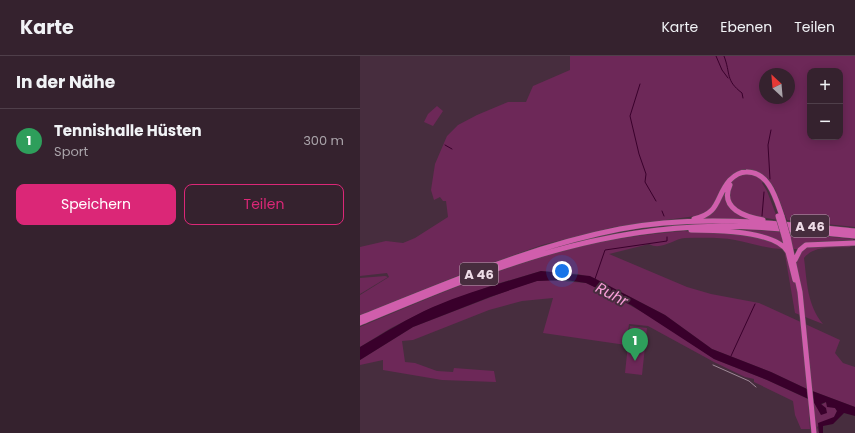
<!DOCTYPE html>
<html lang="de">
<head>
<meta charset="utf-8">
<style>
	body { margin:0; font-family:Poppins,sans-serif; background:#3d2a36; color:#f1f3f6 }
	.controls { position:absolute; right:12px; top:12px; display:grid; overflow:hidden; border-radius:8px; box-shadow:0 2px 10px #0003 }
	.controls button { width:36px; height:36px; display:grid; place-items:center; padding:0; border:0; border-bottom:1px solid #4f3f4a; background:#35222e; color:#f1f3f6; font:20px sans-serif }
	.compass { position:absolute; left:399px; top:12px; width:36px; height:36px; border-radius:50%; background:#35222e; box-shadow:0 2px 10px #0003; rotate:334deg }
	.you { position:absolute; left:202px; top:215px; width:14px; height:14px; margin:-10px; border:3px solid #fff; border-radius:50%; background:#1a73e8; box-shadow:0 0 0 6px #1a73e833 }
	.badge { display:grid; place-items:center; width:26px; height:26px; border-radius:50%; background:#db2777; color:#fff; font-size:13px; font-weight:700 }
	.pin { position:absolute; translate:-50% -33px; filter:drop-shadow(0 1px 2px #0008) }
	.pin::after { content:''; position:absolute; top:21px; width:14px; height:12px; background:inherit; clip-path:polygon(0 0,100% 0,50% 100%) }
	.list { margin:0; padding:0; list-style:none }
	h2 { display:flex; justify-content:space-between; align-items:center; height:52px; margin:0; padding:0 16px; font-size:17px }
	h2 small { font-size:13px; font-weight:400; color:#aaa4aa }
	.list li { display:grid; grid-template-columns:26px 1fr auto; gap:12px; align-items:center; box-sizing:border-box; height:64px; padding:0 16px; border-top:1px solid #4f3f4a }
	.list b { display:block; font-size:15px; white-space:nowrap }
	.list p { margin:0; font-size:13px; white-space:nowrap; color:#aaa4aa }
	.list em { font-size:13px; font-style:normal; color:#aaa4aa }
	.actions { display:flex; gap:8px; padding:12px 16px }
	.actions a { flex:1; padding:9px 0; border:1px solid #db2777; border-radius:8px; text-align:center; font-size:14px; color:#db2777 }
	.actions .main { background:#db2777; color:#fff }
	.map { position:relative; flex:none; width:495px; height:377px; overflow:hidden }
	header { display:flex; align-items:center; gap:24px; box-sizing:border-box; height:56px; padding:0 20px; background:#35222e; border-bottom:1px solid #4f3f4a }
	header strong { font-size:19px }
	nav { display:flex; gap:22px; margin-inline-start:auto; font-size:14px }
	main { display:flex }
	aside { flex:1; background:#35222e }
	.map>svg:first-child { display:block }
</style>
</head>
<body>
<header>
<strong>Karte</strong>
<nav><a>Karte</a><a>Ebenen</a><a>Teilen</a></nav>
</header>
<main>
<aside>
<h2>In der Nähe<small></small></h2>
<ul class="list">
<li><span class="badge" style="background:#2e9e5b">1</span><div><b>Tennishalle Hüsten</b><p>Sport</p></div><em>300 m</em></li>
</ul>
<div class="actions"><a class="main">Speichern</a><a>Teilen</a></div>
</aside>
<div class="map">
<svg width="495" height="377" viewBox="0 0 495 377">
	<rect width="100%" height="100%" fill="#472d3e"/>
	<path fill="#6d2858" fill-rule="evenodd" d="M 210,0 L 495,0 L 495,171 L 427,164 L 415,133 L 407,121 L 402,127 L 407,135 L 418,164 L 389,159 L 388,163 L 345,162 L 343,159 L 254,171 L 182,189 L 112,214 L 0,259 L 0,239 L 29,221 L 27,217 L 0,220 L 0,191 L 26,185 L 43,187 L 55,182 L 88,161 L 86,145 L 83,145 L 80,141 L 74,144 L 71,134 L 75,108 L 87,80 L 98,69 L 117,59 L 148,46 L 166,46 L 173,30 L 210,14 ZM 450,15 L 480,15 L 480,81 L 450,81 ZM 405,18 L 429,18 L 429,42 L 405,42 Z
		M 77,50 L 83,55 L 73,70 L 64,66 L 68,58 Z
		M 366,172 L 421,176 L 425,189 L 409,182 Z
		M 324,175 C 345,176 408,178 423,192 C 426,195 428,202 429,206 L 447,191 L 492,188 L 490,191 C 474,192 454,189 444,202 C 447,226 447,249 463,268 L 435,257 L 424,193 C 407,193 391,187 375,184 C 359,181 342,182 325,182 C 313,183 301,195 289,188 L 249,198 L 327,231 L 351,238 L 399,247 L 480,284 L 475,297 L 483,307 L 495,311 L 495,351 L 447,333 L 411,316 L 352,293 L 305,259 L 234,222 L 218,218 L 181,215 L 133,229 L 71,252 L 31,272 L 0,291 L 0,271 C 69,242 138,212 210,193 C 247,183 287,178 324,175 Z
		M 429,177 L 493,183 L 493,184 L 453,186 L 438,193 L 433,193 Z
		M 25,220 L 28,221 L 0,238 L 0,222 Z
		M 189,224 L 226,227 L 240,233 L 297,264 L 354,303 L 407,324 L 448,343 L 450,373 L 441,373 L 435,359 L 433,345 L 394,326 L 394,323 L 385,321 L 354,306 L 288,270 L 269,268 L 266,289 L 183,277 L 193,242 L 162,245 L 129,254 L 53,284 L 42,285 L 45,306 L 55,307 L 77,315 L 93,316 L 94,312 L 134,315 L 136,326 L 82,324 L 23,314 L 23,304 L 0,309 L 0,304 L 53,271 L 157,231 L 177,225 Z
		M 270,270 L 287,272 L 282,319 L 265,317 Z
		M 453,345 L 458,351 L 466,346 L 469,350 L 475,352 L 477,355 L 474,361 L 457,371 L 459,377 L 457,377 Z"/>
	<path fill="#39002b" d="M 181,215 L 230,220 L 305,259 L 352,293 L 411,316 L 447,333 L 495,351 L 495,360 L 484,357 L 473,368 L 463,370 L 463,377 L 459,377 L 458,367 L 474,361 L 477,355 L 475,352 L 467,351 L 466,346 L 461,348 L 466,352 L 467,357 L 461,359 L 453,345 L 407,324 L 354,303 L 271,249 L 226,227 L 206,224 L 177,225 L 130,241 L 53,271 L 0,304 L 0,291 C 24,277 48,262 73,251 C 108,236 145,226 181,215 Z"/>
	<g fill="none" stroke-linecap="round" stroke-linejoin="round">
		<path stroke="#39002b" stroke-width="1" d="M 356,0 L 362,14 L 368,22
			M 364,0 C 371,18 365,24 382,37 L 383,42
			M 280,28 L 270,60 L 279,98 L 286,118 L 285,126 L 296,145
			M 85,89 L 92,93
			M 410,123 L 408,89 L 411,74
			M 302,155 L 304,160
			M 402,160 L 404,136
			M 235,223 L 245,194 L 307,185 L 307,181
			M 371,300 L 395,248"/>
		<defs>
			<path id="highway" d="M 370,129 C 359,153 386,161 403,164
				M 334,163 C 361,157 355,141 370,124 C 374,120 380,116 386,116 C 409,115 416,143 422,160
				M 331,174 C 354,174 416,175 428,196
				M 424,180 L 435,224
				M 428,181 L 440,236 L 454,377
				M 435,204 L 440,194 L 446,189 L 495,187
				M 0,262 C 86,228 168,191 260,173 C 337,158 417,167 495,175
				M 0,267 C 111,221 213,177 335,171 C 388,168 442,175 495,180"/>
		</defs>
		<use href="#highway" stroke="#5f4957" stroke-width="6"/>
		<use href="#highway" stroke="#d05eac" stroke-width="5"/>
		<path stroke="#9f8997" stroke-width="1" d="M 353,309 L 389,325 L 396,331"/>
		<defs>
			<path id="highway-bridge" d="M 418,160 L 424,180
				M 422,160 L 428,181"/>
		</defs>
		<use href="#highway-bridge" stroke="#5f4957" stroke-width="6" stroke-linecap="butt"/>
		<use href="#highway-bridge" stroke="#d05eac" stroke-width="5"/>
	</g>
	<g text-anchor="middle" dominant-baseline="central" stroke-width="4" stroke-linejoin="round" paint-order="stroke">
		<g fill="#472d3e" stroke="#bca8b4" stroke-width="1">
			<rect x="431" y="159" width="38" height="22" rx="3"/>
			<rect x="100" y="207" width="38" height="22" rx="3"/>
		</g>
		<g font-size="13" font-weight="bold" fill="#eedce7">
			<text x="450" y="170">A 46</text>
			<text x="119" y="218">A 46</text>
		</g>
		<g font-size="15" font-style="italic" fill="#f69ed7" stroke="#472d3e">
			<text transform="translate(252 238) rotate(28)">Ruhr</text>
		</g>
	</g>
</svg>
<div class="controls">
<button>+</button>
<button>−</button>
</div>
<svg class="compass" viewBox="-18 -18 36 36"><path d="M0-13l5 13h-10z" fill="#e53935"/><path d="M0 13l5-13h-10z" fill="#aaa4aa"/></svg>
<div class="you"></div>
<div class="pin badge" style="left:275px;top:305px;background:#2e9e5b">1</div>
</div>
</main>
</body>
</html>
